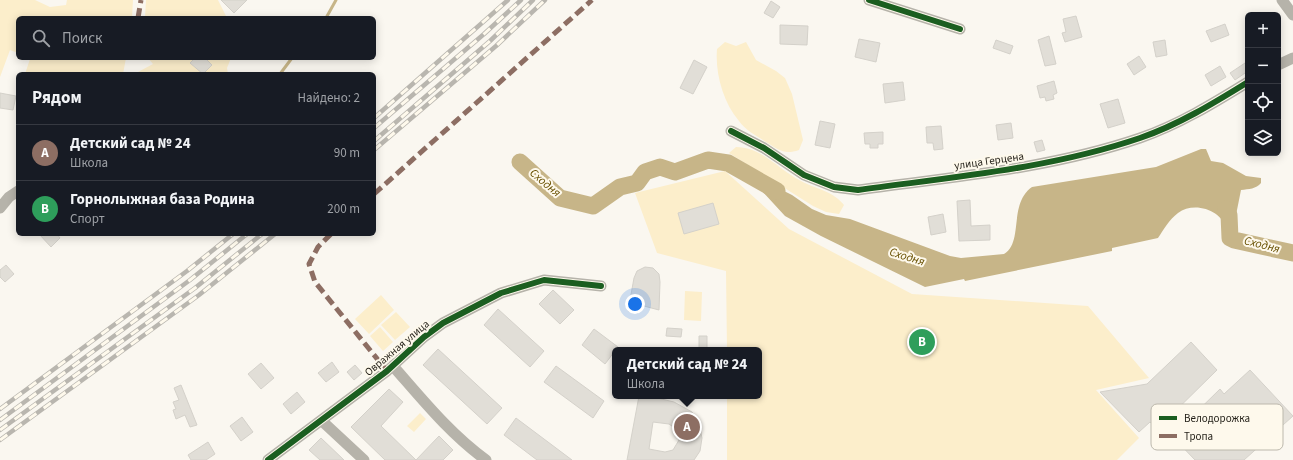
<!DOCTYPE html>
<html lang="ru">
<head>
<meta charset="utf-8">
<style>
	body { margin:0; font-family:"Source Sans 3",sans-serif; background:#242831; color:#f1f3f6 }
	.controls { position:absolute; right:12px; top:12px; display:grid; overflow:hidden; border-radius:6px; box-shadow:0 2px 10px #0003 }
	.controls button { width:36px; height:36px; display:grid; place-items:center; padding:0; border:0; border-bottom:1px solid #363941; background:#171b24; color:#f1f3f6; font:20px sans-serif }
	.you { position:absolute; left:635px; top:304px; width:14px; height:14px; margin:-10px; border:3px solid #fff; border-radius:50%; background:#1a73e8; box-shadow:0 0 0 6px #1a73e833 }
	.badge { display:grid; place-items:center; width:26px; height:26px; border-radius:50%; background:#0f766e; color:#fff; font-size:13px; font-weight:700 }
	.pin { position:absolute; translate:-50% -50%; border:2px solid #fff; box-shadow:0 1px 4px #0006 }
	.popup { position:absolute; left:612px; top:347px; width:150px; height:52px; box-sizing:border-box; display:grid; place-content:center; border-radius:6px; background:#171b24; filter:drop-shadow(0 1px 3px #0005); font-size:13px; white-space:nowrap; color:#9ea1a6 }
	.popup b { font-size:15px; color:#f1f3f6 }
	.popup::after { content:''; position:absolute; left:50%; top:100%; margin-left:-8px; border:8px solid transparent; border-top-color:#171b24 }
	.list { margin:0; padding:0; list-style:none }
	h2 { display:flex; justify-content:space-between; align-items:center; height:52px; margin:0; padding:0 16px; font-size:17px }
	h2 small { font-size:13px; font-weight:400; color:#9ea1a6 }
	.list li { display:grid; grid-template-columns:26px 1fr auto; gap:12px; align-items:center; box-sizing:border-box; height:56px; padding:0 16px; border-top:1px solid #363941 }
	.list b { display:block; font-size:15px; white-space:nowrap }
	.list p { margin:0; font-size:13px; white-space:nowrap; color:#9ea1a6 }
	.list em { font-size:13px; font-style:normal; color:#9ea1a6 }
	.icon { flex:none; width:22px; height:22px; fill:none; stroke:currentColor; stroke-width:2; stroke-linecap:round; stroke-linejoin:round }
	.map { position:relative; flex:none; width:1293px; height:460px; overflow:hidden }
	.search { position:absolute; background:#171b24; box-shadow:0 2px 10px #0003; left:16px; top:16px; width:360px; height:44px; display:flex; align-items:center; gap:10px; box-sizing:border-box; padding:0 14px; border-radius:6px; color:#9ea1a6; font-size:15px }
	.panel { position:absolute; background:#171b24; box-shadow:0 2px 10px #0003; left:16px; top:72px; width:360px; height:164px; border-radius:6px }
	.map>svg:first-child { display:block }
</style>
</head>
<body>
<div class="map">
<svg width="1293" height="460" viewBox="0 0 1293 460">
	<rect width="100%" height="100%" fill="#faf7f0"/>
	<path fill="#fceecb" d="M 0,0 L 35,0 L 50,7 L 66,5 L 67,0 L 133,0 L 132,18 L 18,18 L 18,53 L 10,50 L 0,77 Z
		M 146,0 L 218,0 L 227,18 L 145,18 Z
		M 725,42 L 736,46 L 746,42 L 756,60 L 776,71 L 785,78 L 792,94 L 803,140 L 799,150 C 784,155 779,150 766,142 C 757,136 745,130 739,121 C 723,102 715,73 717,49 Z
		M 28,58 L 126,58 L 123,74 L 25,74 L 30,59 Z
		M 148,58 L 231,58 L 227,68 L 228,74 L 137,74 L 138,72 L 153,64 Z
		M 736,147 C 762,147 779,170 801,181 C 816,189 833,191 844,205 L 839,214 L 826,212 L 813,206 L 729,153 Z
		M 725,171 L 789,229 L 912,294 L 1088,306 L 1149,378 L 1096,390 L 1139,438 L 1117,460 L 727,460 L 727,396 L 759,396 L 759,350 L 727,350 L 726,271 L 657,253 L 635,193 Z
		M 685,291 L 702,292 L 701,321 L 684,320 Z
		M 381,295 L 394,310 L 369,334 L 355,319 Z
		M 396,312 L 410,327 L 395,340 L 381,325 Z
		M 380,327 L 393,342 L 383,351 L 370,336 Z
		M 420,413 L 426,419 L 414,432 L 407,426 Z"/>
	<path fill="#c7b588" d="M 1201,149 L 1206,149 L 1211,161 L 1223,163 L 1246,176 L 1261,178 L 1261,183 C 1256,189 1249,189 1241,190 L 1233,230 L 1226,230 C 1223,210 1194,201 1178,213 C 1169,220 1164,229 1158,238 L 1112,248 L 1112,251 L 965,281 L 964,279 L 925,287 L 821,236 L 785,216 L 762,191 L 756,179 L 758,178 L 792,195 L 812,209 L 826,215 L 850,219 L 950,256 L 961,258 L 1004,254 C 1024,242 1008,204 1032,187 L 1156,167 Z"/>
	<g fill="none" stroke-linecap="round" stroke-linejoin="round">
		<path stroke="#c7b588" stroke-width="3" d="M 326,18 L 336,0
			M 280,74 L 292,58"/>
		<path stroke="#c7b588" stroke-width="17" d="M 520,162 L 560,198 L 593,206 L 620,187 L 637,183 L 645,172 L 660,167 L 675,172 L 708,160 L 728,163 L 777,191
			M 1226,209 L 1229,215 L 1230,238 L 1234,240 L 1293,253"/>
	</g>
	<path fill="#e1ded7" stroke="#d4d1ca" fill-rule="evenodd" d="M 221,0 L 247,0 L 234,13 Z
		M 771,1 L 780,7 L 773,18 L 764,13 Z
		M 1076,16 L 1082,37 L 1065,42 L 1062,33 L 1066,32 L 1063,19 Z
		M 1225,24 L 1229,35 L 1211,42 L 1206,31 Z
		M 780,25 L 808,26 L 807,45 L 780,44 Z
		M 1049,36 L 1056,64 L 1045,66 L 1038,40 Z
		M 859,39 L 880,43 L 876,62 L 855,57 Z
		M 996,40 L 1013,46 L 1010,54 L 993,48 Z
		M 1165,40 L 1167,55 L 1156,57 L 1153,42 Z
		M 1139,56 L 1146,67 L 1134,75 L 1127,64 Z
		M 195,58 L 205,58 L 212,65 L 203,74 L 190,63 Z
		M 694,60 L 707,67 L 693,94 L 680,88 Z
		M 1245,63 L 1248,71 L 1235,80 L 1230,73 Z
		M 1220,66 L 1226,77 L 1211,86 L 1205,75 Z
		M 1054,81 L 1057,93 L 1053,95 L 1054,99 L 1046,101 L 1045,97 L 1040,98 L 1037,86 Z
		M 903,82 L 905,100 L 885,103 L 883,84 Z
		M 0,93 L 16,96 L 13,110 L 0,108 Z
		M 1118,99 L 1125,123 L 1108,128 L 1100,104 Z
		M 820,121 L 835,124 L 830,148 L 815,145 Z
		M 1011,123 L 1013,138 L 998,140 L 996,125 Z
		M 941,126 L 943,149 L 934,150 L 933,143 L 927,143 L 926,127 Z
		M 883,132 L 883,144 L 878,144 L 878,148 L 870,148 L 870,144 L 865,144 L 864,133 Z
		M 1042,140 L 1045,150 L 1037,152 L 1034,142 Z
		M 970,200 L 971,226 L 990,225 L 990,240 L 959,241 L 957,201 Z
		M 713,203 L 719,224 L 684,234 L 678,213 Z
		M 943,214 L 946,232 L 931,235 L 928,217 Z
		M 39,234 L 57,234 L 60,238 L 51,247 Z
		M 6,265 L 14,274 L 5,282 L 0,277 L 0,270 Z
		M 645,267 L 653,268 L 659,274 L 660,282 L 659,310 L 640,305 L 638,313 L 628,311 L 634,278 L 637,271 Z
		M 553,290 L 574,310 L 560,324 L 539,304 Z
		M 498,309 L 544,351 L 530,367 L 484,325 Z
		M 667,328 L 682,329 L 681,337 L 666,336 Z
		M 594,329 L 618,347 L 605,364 L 582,345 Z
		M 699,336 L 707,336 L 707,350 L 699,350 Z
		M 1191,342 L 1217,370 L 1157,429 L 1150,422 L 1139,432 L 1100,392 L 1147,384 Z
		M 438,349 L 502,408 L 487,424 L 423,365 Z
		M 332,362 L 339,372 L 326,382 L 318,373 Z
		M 261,363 L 274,378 L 261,389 L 248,374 Z
		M 355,365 L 362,373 L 354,380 L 347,372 Z
		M 556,366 L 604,401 L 593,418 L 544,382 Z
		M 1250,370 L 1293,416 L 1244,460 L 1195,460 L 1172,436 L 1220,389 L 1224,394 Z
		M 181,385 L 197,425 L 190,427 L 185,415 L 176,419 L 173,410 L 176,409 L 173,402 L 179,400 L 174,388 Z
		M 389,389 L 403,402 L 381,426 L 416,460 L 439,436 L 453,450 L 443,460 L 385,460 L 351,427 Z
		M 297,392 L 305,402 L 291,414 L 283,404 Z
		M 639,396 L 649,396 L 674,402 L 692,412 L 699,424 L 702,438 L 700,451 L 694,460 L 627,460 ZM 653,422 L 669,424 L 676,429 L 679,440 L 673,450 L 665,452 L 649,449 Z
		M 242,417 L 253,432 L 241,441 L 230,426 Z
		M 516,418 L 572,460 L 537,460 L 504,435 Z
		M 321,438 L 344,460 L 320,460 L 309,450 Z
		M 208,442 L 215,454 L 206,460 L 191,460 L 188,455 Z"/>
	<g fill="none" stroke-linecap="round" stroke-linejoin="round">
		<path stroke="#b6b3aa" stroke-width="11" d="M 869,0 L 960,29
			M 1282,0 L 1293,15
			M 1278,65 L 1293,58
			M 731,131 L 764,148 L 804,175 L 834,187 L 858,190 C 952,177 1049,169 1140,138 C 1178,125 1214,103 1248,82
			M 0,208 L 9,197 L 18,191
			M 393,366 C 422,399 450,434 486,460
			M 322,421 L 364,460
			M 268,460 L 387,371 L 424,337 L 443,323 L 501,293 L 544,280 L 601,286"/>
		<defs>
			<path id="rail" d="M 374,118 L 508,0
				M 374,128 L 484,34 L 521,0
				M 374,141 L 490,41 L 533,0
				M 374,150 L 496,46 L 545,0
				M 0,409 L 187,271 L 233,234
				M 0,420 L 190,280 L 247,234
				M 0,430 L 195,288 L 262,234
				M 0,440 L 199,295 L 275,234"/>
		</defs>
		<use href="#rail" stroke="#b9b6af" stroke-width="4.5"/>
		<use href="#rail" stroke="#fef9ec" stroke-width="3" stroke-dasharray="9" stroke-linecap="butt"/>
		<path stroke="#8d6e63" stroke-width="5" stroke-dasharray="10 5" stroke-linecap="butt" d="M 138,18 L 141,0
			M 374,194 L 592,0
			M 331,234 L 318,247 L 309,264 L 315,282 L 387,371"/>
		<defs>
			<path id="cycleway" d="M 869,0 L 960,29
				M 731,131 L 764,148 L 804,175 L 834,187 L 858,190 C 952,177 1049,169 1140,138 C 1178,125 1214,103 1248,82
				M 268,460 L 387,371 L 424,337 L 443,323 L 501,293 L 544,280 L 601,286"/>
		</defs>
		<use href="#cycleway" stroke="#fef9ec" stroke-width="8"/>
		<use href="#cycleway" stroke="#1b5e20" stroke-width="6"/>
	</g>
	<g text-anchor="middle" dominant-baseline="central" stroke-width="4" stroke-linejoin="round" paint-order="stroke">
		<g font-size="11" fill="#221f17" stroke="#fef9ec">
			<text transform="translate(989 161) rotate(-8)">улица Герцена</text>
			<text transform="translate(397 348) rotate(-40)">Овражная улица</text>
		</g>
		<g font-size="12" font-style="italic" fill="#685000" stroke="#fef9ec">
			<text transform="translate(545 183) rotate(40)">Сходня</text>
			<text transform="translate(1262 245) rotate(14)">Сходня</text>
			<text transform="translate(907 257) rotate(17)">Сходня</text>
		</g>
	</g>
	<rect x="1151" y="404" width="132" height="46" rx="6" fill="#fef9ec" stroke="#bcb8ac" stroke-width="1"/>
	<rect x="1159" y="416" width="18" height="4" fill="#1b5e20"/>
	<rect x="1159" y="434" width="18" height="4" fill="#8d6e63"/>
	<g font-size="11" fill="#221f17">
		<text x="1184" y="422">Велодорожка</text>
		<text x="1184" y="440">Тропа</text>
	</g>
</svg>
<div class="controls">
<button>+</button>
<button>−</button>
<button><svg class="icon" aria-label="locate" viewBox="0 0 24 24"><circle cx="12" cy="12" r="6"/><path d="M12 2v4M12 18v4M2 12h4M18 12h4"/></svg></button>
<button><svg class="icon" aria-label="layers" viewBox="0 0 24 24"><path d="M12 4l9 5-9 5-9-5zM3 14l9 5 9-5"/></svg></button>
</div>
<div class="you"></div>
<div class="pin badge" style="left:687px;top:427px;background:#8d6e63">A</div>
<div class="popup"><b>Детский сад № 24</b>Школа</div>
<div class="pin badge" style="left:922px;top:342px;background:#2e9e5b">B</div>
<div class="search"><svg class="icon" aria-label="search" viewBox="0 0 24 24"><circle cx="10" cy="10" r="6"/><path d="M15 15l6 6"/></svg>Поиск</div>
<section class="panel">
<h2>Рядом<small>Найдено: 2</small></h2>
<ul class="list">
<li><span class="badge" style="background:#8d6e63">A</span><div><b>Детский сад № 24</b><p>Школа</p></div><em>90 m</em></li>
<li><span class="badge" style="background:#2e9e5b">B</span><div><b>Горнолыжная база Родина</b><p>Спорт</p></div><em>200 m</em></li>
</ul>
</section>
</div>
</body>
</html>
